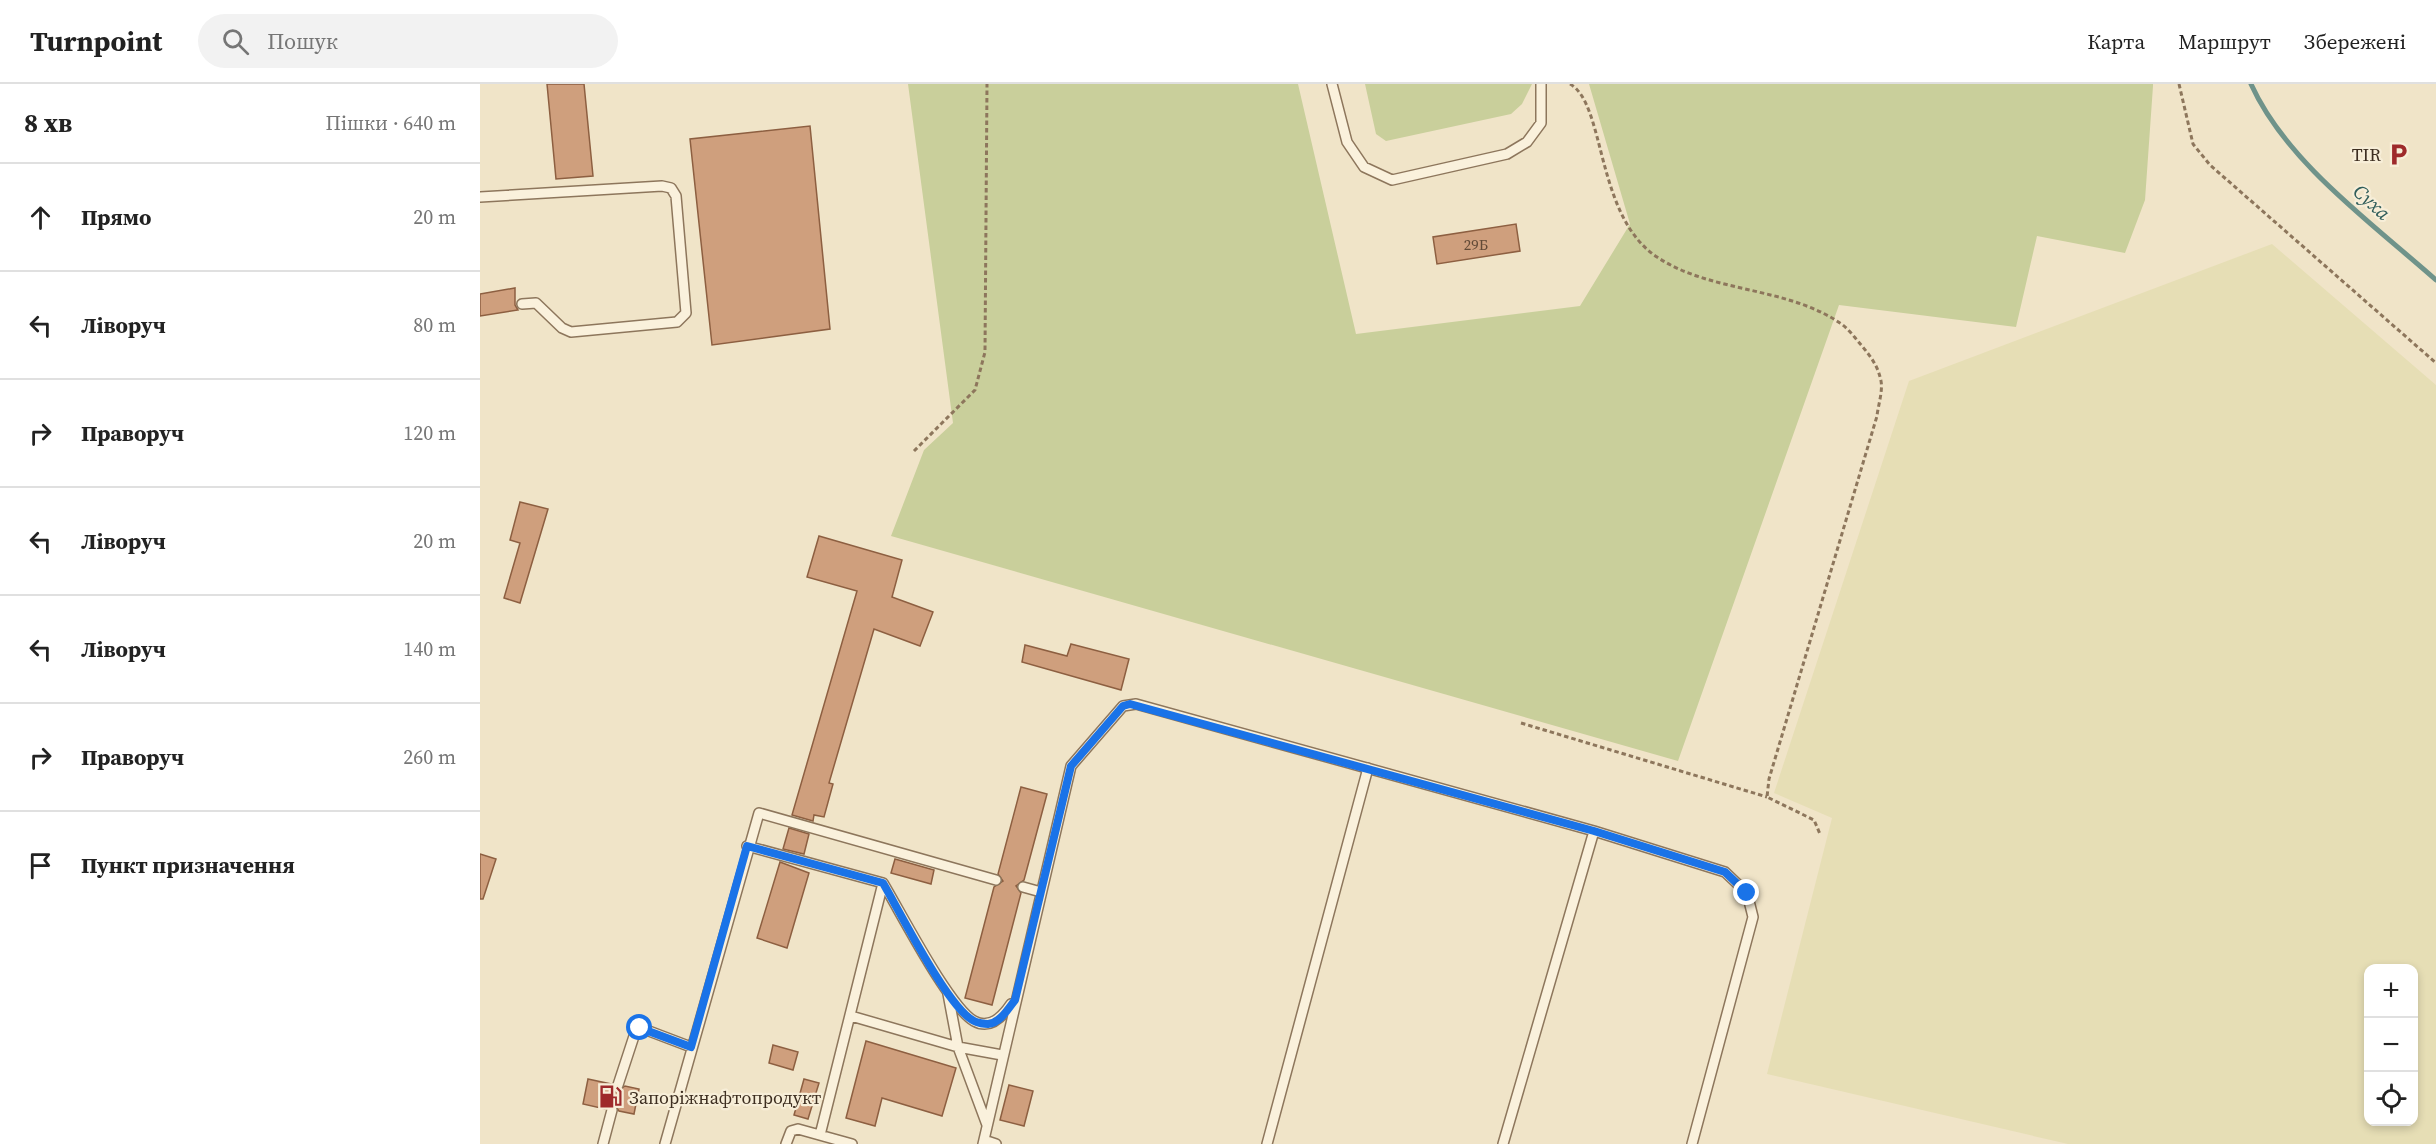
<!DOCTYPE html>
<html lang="uk">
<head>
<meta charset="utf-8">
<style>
	body { margin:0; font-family:"Source Serif 4",serif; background:#f2f2f2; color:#222 }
	.controls { position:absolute; right:18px; bottom:18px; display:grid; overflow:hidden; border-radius:12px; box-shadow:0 3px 9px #0003 }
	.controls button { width:54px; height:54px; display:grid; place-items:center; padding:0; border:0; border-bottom:2px solid #e0e0e0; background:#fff; color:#222; font:30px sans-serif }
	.stop { position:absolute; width:18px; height:18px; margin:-14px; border:4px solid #1a73e8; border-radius:50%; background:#fff }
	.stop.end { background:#1a73e8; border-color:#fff; box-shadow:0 2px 6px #0008 }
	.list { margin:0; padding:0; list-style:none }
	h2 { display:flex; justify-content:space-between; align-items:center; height:78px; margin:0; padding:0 24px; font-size:26px }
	h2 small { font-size:20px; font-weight:400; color:#767676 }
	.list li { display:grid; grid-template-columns:39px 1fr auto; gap:18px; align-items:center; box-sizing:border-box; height:108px; padding:0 24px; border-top:2px solid #e0e0e0 }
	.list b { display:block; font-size:22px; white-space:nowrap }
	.list em { font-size:20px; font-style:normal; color:#767676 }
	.icon { flex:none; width:33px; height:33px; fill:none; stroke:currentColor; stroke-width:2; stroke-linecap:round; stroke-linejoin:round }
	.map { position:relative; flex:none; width:1956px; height:1060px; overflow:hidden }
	header { display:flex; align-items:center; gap:36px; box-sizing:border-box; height:84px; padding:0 30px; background:#fff; border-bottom:2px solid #e0e0e0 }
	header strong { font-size:28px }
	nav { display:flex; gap:33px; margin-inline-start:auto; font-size:21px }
	.search { width:420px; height:54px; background:#f2f2f2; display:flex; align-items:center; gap:15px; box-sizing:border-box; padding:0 21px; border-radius:33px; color:#767676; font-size:22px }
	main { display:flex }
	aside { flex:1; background:#fff }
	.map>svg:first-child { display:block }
</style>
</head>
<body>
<header>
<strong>Turnpoint</strong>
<div class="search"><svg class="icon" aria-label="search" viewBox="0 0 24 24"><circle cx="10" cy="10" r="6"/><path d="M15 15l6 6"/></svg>Пошук</div>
<nav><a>Карта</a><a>Маршрут</a><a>Збережені</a></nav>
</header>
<main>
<aside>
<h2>8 хв<small>Пішки · 640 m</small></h2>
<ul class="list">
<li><svg class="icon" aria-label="ahead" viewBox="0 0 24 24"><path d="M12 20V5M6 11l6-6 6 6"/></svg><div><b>Прямо</b></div><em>20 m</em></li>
<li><svg class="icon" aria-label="left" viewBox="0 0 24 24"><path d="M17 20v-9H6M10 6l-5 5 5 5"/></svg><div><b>Ліворуч</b></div><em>80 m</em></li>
<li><svg class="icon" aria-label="right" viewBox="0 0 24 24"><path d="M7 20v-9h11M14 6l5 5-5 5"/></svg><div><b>Праворуч</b></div><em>120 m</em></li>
<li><svg class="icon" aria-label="left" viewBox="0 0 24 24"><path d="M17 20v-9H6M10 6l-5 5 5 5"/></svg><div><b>Ліворуч</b></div><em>20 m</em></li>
<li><svg class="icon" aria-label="left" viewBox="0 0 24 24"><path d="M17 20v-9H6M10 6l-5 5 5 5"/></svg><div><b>Ліворуч</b></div><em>140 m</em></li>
<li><svg class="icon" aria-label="right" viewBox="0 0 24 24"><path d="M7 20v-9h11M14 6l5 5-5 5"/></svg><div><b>Праворуч</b></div><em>260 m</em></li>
<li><svg class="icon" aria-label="arrive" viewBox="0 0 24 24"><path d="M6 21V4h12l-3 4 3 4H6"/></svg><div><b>Пункт призначення</b></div></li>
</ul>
</aside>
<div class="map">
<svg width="1956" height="1060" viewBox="0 0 1956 1060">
	<rect width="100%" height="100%" fill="#f0e4c8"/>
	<path fill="#e6deb5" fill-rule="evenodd" d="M 1792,160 L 1956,301 L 1956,1060 L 1588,1060 L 1287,990 L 1352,734 L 1294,709 L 1429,297 ZM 1888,884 L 1934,884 L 1934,1038 L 1888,1038 Z"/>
	<path fill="#c9cf9b" d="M 428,0 L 818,0 L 876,250 L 1100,222 L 1150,140 L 1109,0 L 1673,0 L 1673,2 L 1665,116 L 1645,169 L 1557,152 L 1536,243 L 1359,221 L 1198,677 L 411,452 L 444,366 L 473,339 Z
		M 885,0 L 1052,0 L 1042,20 L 1031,30 L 906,57 L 896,50 Z"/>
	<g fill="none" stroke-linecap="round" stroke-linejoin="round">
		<path stroke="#6f938a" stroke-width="5" d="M 1771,0 C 1806,78 1893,140 1956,196"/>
	</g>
	<path fill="#cf9f7d" stroke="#8d5f41" stroke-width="1.5" d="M 67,0 L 104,0 L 113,92 L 76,95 Z
		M 330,42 L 350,245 L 232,261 L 210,55 Z
		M 1036,140 L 1040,167 L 957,180 L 953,153 Z
		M 35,204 L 35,221 L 38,226 L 0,232 L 0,210 Z
		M 40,418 L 68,425 L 40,519 L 24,514 L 40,459 L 30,456 Z
		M 339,452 L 422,476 L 412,513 L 453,528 L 440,562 L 394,545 L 349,699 L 353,700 L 344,733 L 334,731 L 333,737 L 312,731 L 377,507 L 327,493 Z
		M 591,560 L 649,575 L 641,606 L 542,578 L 545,561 L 587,572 Z
		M 541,703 L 567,710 L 544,796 L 536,802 L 541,809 L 512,921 L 485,914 L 514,803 L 523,797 L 518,790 Z
		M 309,744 L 329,750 L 324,770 L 303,765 Z
		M 0,770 L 16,775 L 3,815 L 0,815 Z
		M 415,775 L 454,786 L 451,800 L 411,789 Z
		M 300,778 L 329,789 L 307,864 L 277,854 Z
		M 386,957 L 476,984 L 462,1032 L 402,1014 L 395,1042 L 366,1034 Z
		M 293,961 L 318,968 L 313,986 L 289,979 Z
		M 108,995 L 131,1000 L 136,1008 L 145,1002 L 159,1005 L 154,1030 L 139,1027 L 133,1019 L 125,1025 L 103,1020 Z
		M 324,995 L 339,999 L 328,1035 L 314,1031 Z
		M 529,1001 L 553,1007 L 544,1042 L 520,1036 Z"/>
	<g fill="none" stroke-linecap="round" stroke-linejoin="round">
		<defs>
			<path id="lane" d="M 852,0 L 867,58 L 884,83 L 912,96 L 1027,70 L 1047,58 L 1061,39 L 1061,0
				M 0,113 L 182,102 L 191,104 L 196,112 L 206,229 L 197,238 L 91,248 L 82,244 L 56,219 L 42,220
				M 267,762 L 403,799 C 420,827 469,923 494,937 C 510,946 523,932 531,920
				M 543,803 L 561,808
				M 468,910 L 478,963 L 522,971
				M 371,932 L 478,963 L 507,1041
				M 138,1001 L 156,946 L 161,944 L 211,963
				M 340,1051 L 403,799
				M 504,1056 L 516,1060
				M 123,1060 L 132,1026
				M 185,1060 L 279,729 L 516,796
				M 306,1060 L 311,1047 L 318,1045 L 372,1060
				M 503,1060 L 591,682 L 643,622 L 656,620 L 1114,747 L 1245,788 L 1267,809 L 1273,833 L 1212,1060
				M 787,1060 L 888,684
				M 1023,1060 L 1114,747"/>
		</defs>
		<use href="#lane" stroke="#8d765c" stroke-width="12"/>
		<path stroke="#8d765c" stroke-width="3" stroke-dasharray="4.5 3" stroke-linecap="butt" d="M 1090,0 C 1126,20 1115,132 1177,173 C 1231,209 1305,202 1360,239 C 1368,244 1375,254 1382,262 C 1391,273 1398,282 1401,297 C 1403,307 1398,322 1397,332 L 1289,695 L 1287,713 L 1334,736 L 1340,750
			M 1699,0 L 1713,60 L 1730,81 L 1956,279
			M 434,367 L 495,306 L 505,268 L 507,0
			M 1041,639 L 1287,713"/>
		<use href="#lane" stroke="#faf1dc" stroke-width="9"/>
	</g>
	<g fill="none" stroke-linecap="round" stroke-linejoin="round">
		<path stroke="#1a73e8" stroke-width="8" d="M 160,944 L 211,963 L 267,762 L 403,799 C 420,828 468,924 494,937 C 497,939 505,940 508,940 C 520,939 528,925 535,916 L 591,682 L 643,622 L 650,620 L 1114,747 L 1245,788 L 1267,809"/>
	</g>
	<defs>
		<symbol id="parking-bare" viewBox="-9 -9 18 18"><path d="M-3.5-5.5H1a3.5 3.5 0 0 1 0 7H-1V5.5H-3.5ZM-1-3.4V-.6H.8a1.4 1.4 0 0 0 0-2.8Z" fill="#9e2a2b" stroke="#f7eed8" stroke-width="2.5" paint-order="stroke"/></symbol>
		<symbol id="fuel-bare" viewBox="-9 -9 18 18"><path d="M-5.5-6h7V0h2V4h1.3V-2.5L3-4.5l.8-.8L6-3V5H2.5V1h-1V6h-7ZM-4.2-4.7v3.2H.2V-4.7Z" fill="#9e2a2b" stroke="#f7eed8" stroke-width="2.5" paint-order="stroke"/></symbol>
	</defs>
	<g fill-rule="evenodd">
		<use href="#parking-bare" x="1902" y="54" width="33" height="33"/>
		<use href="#fuel-bare" x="114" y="996" width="33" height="33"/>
	</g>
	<g text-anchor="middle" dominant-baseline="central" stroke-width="4.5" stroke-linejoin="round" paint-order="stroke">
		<g font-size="15" fill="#624a37">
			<text x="996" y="160">29Б</text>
		</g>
		<g font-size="18" fill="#3d2e20" stroke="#f7eed8" text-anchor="end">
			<text x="1901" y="70">TIR</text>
			<text x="149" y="1013" text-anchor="start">Запоріжнафтопродукт</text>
		</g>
		<g font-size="20" font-style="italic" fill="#2f5d5a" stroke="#f7eed8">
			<text transform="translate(1892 118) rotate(42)">Суха</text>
		</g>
	</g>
</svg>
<div class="controls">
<button>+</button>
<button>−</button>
<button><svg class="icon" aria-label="locate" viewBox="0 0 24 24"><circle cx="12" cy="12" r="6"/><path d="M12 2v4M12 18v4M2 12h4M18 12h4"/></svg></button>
</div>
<div class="stop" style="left:160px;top:944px"></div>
<div class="stop end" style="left:1267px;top:809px"></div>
</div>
</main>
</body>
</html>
